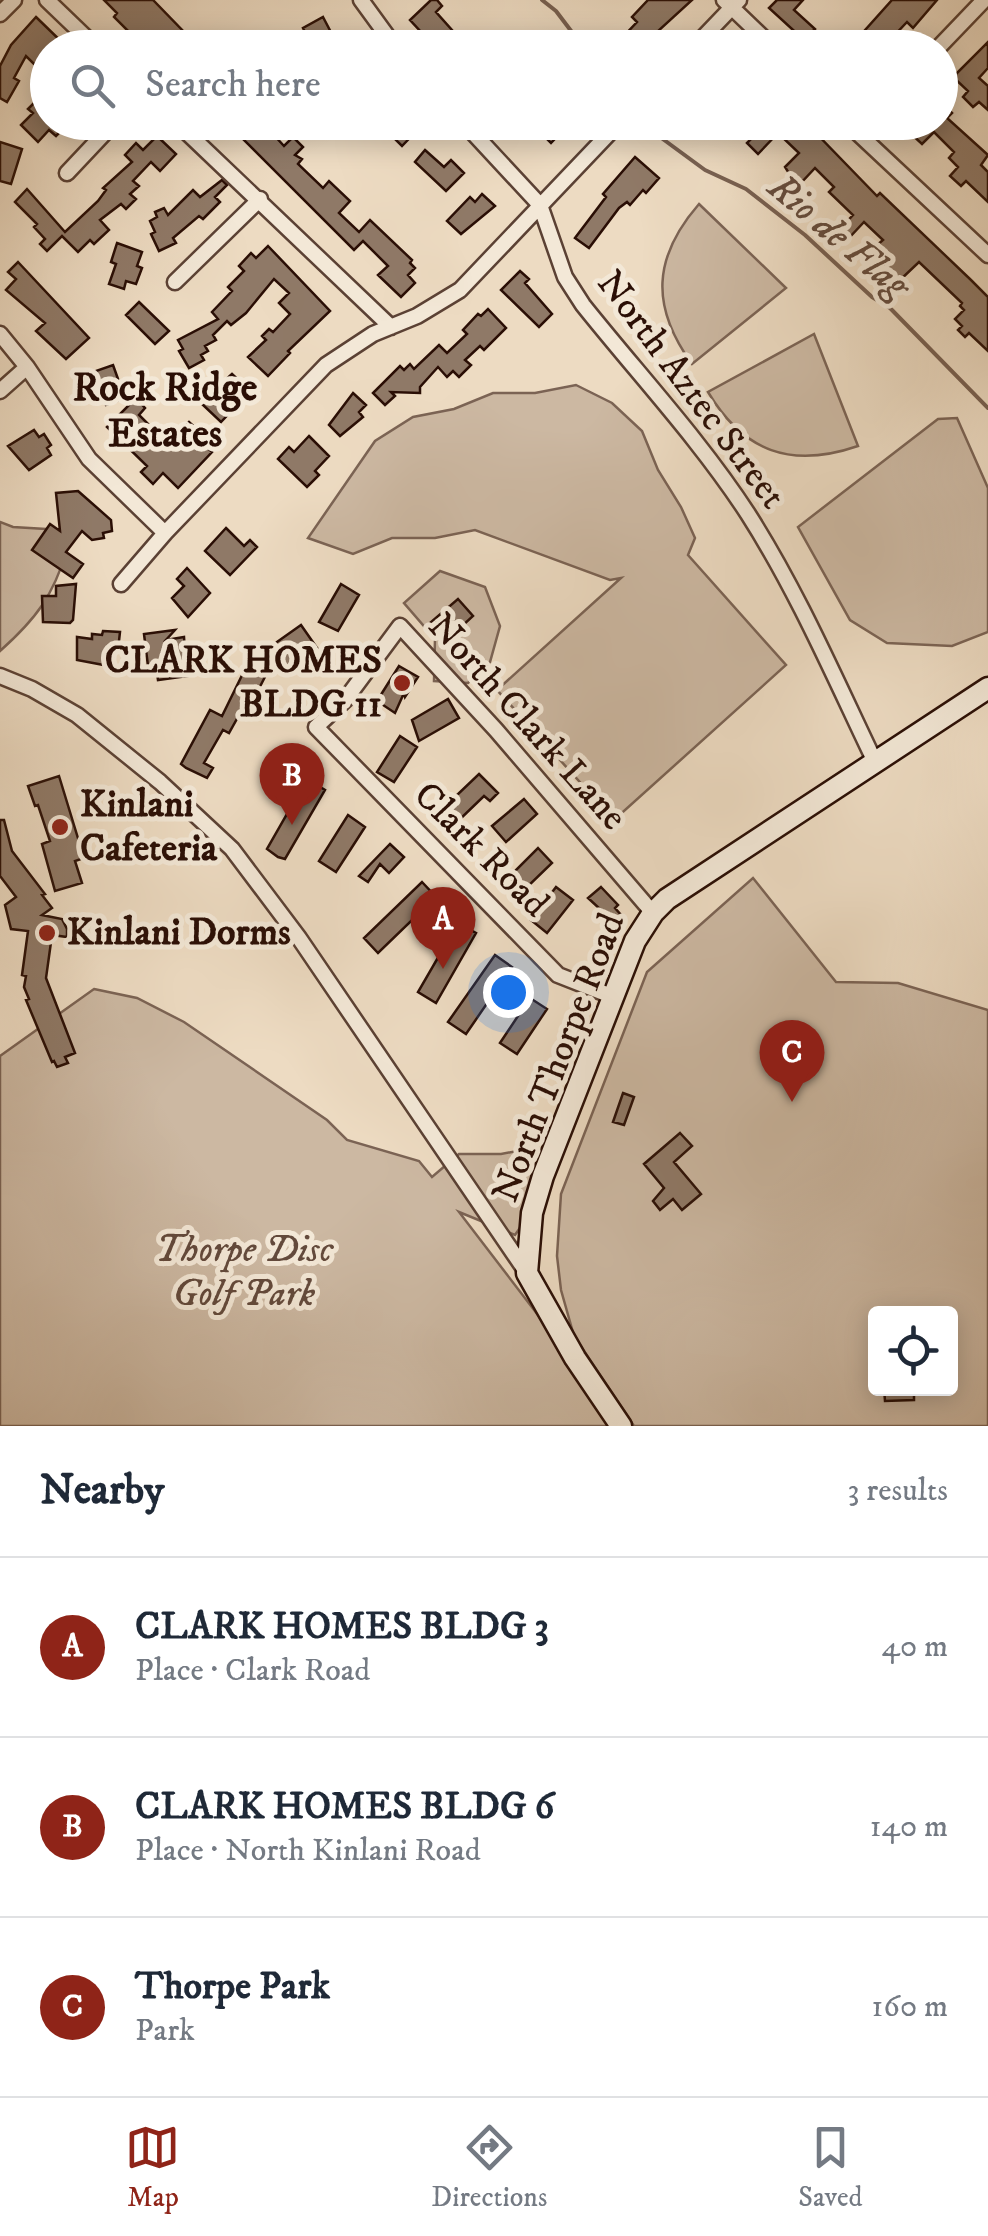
<!DOCTYPE html>
<html lang="en">
<head>
<meta charset="utf-8">
<style>
	body { margin:0; font-family:"IM FELL DW Pica",serif; background:#f2f2f3; color:#1f2937 }
	.controls { position:absolute; right:30px; bottom:30px; display:grid; overflow:hidden; border-radius:10px; box-shadow:0 5px 25px #0003 }
	.controls button { width:90px; height:90px; display:grid; place-items:center; padding:0; border:0; border-bottom:2px solid #e0e1e3; background:#fff; color:#1f2937; font:50px sans-serif }
	.you { position:absolute; left:508px; top:992px; width:35px; height:35px; margin:-25px; border:8px solid #fff; border-radius:50%; background:#1a73e8; box-shadow:0 0 0 15px #1a73e833 }
	.badge { display:grid; place-items:center; width:65px; height:65px; border-radius:50%; background:#8f2418; color:#fff; font-size:32px; font-weight:700 }
	.pin { position:absolute; translate:-50% -82px; filter:drop-shadow(0 2px 5px #0008) }
	.pin::after { content:''; position:absolute; top:52px; width:35px; height:30px; background:inherit; clip-path:polygon(0 0,100% 0,50% 100%) }
	.list { margin:0; padding:0; list-style:none }
	h2 { display:flex; justify-content:space-between; align-items:center; height:130px; margin:0; padding:0 40px; font-size:42px }
	h2 small { font-size:32px; font-weight:400; color:#747a83 }
	.list li { display:grid; grid-template-columns:65px 1fr auto; gap:30px; align-items:center; box-sizing:border-box; height:180px; padding:0 40px; border-top:2px solid #e0e1e3 }
	.list b { display:block; font-size:38px; white-space:nowrap }
	.list p { margin:0; font-size:32px; white-space:nowrap; color:#747a83 }
	.list em { font-size:32px; font-style:normal; color:#747a83 }
	.icon { flex:none; width:55px; height:55px; fill:none; stroke:currentColor; stroke-width:2; stroke-linecap:round; stroke-linejoin:round }
	.map { position:relative; flex:none; width:988px; height:1426px; overflow:hidden }
	.search { position:absolute; background:#fff; box-shadow:0 5px 25px #0003; left:30px; right:30px; top:30px; height:110px; display:flex; align-items:center; gap:25px; box-sizing:border-box; padding:0 35px; border-radius:55px; color:#747a83; font-size:38px }
	.sheet { height:670px; background:#fff }
	nav { display:flex; justify-content:space-around; align-items:center; box-sizing:border-box; height:140px; border-top:2px solid #e0e1e3; background:#fff; font-size:28px; color:#747a83 }
	nav a { display:grid; justify-items:center; gap:5px }
	nav .on { color:#8f2418 }
	.map>svg:first-child { display:block }
</style>
</head>
<body>
<div class="map">
<svg width="988" height="1426" viewBox="0 0 988 1426">
	<rect width="100%" height="100%" fill="#eddbc2"/>
	<filter id="stains"><feTurbulence type="fractalNoise" baseFrequency=".002" numOctaves="4"/><feColorMatrix values="0 0 0 0 .2 0 0 0 0 .09 0 0 0 0 .02 0 0 0 .5 -.17"/></filter>
	<radialGradient id="worn" r=".72"><stop offset=".6" stop-color="#630" stop-opacity="0"/><stop offset="1" stop-color="#630" stop-opacity=".3"/></radialGradient>
	<path fill="#ccb8a2" stroke="#7b6354" stroke-width="2.5" fill-rule="evenodd" d="M 699,204 L 786,288 L 692,364 C 650,306 653,257 699,204 Z
		M 814,334 L 858,446 C 791,469 744,452 708,392 Z
		M 576,385 L 612,403 L 642,431 L 658,470 L 681,507 L 695,538 L 688,555 L 786,665 L 614,820 L 497,690 L 621,578 L 610,580 L 475,530 L 435,538 L 392,538 L 353,554 L 308,538 L 375,441 L 413,417 L 454,409 L 493,393 L 535,393 Z
		M 957,418 L 988,488 L 988,632 L 952,646 L 887,643 L 850,620 L 798,527 L 938,419 Z
		M 0,522 L 13,527 L 46,529 L 67,550 C 53,596 36,619 0,651 Z
		M 440,571 L 485,587 L 500,626 L 490,662 L 468,683 L 434,681 L 435,639 L 404,603 Z
		M 753,878 L 836,982 L 898,983 L 988,1010 L 988,1426 L 634,1426 L 574,1336 L 561,1290 L 557,1256 L 561,1194 L 647,972 ZM 876,1314 L 950,1314 L 950,1388 L 876,1388 Z
		M 94,989 L 137,998 L 184,1022 L 327,1120 L 347,1140 L 419,1161 L 432,1177 L 459,1154 L 501,1154 L 533,1148 L 554,1169 L 542,1196 L 515,1235 L 459,1212 L 623,1426 L 0,1426 L 0,1056 Z"/>
	<g fill="none" stroke-linecap="round" stroke-linejoin="round">
		<path stroke="#775f50" stroke-width="4" d="M 542,0 L 556,11 L 584,48
			M 641,123 L 705,170 L 746,189 L 805,235 L 872,297 L 890,308 L 988,408"/>
	</g>
	<path fill="#8f7967" stroke="#2a0e05" stroke-width="2.5" d="M 104,0 L 153,0 L 190,38 L 210,48 L 145,48 L 114,17 L 117,13 Z
		M 431,0 L 437,0 L 442,6 L 436,12 L 468,48 L 436,48 L 410,20 Z
		M 648,0 L 692,0 L 646,42 L 651,48 L 628,48 L 620,40 L 637,22 L 632,17 Z
		M 777,0 L 803,0 L 794,10 L 815,29 L 804,40 L 769,8 Z
		M 892,0 L 937,0 L 913,28 L 907,22 L 890,40 L 898,48 L 849,48 Z
		M 36,17 L 68,48 L 48,48 L 48,58 L 42,64 L 34,64 L 26,56 L 14,78 L 19,81 L 7,102 L 0,98 L 0,66 L 11,45 Z
		M 323,17 L 334,38 L 340,35 L 346,48 L 313,48 L 303,28 Z
		M 988,42 L 988,68 L 979,78 L 988,86 L 988,110 L 979,102 L 973,107 L 963,97 L 968,91 L 953,77 Z
		M 48,97 L 48,122 L 70,122 L 56,136 L 49,130 L 38,142 L 21,125 L 33,113 L 28,109 L 39,98 L 43,102 Z
		M 940,101 L 952,113 L 947,118 L 988,155 L 981,165 L 988,172 L 988,202 L 966,181 L 961,186 L 950,176 L 958,167 L 949,158 L 954,152 L 934,132 L 922,144 L 908,131 L 917,122 L 940,122 Z
		M 226,122 L 262,122 L 284,146 L 293,137 L 303,147 L 295,155 L 302,159 L 298,164 L 323,188 L 329,181 L 350,201 L 339,213 L 359,232 L 370,220 L 412,260 L 410,263 L 415,268 L 408,275 L 415,283 L 401,297 L 378,275 L 388,266 L 363,241 L 354,250 Z
		M 362,122 L 425,122 L 402,146 L 386,130 L 378,138 Z
		M 541,122 L 571,122 L 551,143 L 536,128 Z
		M 753,122 L 797,122 L 806,131 L 810,127 L 877,196 L 880,193 L 971,280 L 988,297 L 988,351 L 969,333 L 965,337 L 958,330 L 962,326 L 955,319 L 964,310 L 960,306 L 962,303 L 919,262 L 898,282 L 883,268 L 891,260 L 876,246 L 883,240 L 864,222 L 848,239 L 839,230 L 853,215 L 829,192 L 834,187 L 815,168 L 800,184 L 790,175 L 785,167 L 799,153 L 778,133 L 758,154 L 747,143 L 760,130 Z
		M 157,136 L 176,154 L 160,171 L 151,162 L 133,181 L 139,186 L 130,194 L 136,199 L 126,209 L 121,204 L 100,220 L 109,230 L 94,244 L 90,240 L 78,252 L 62,236 L 47,251 L 40,244 L 45,239 L 34,227 L 37,224 L 15,202 L 27,189 L 65,232 L 98,201 L 106,190 L 103,188 L 132,162 L 125,155 L 136,143 L 143,150 Z
		M 0,142 L 22,149 L 11,184 L 0,181 Z
		M 425,150 L 444,167 L 451,160 L 464,173 L 446,191 L 415,162 Z
		M 635,157 L 659,178 L 646,193 L 643,190 L 630,205 L 627,202 L 619,208 L 589,248 L 575,238 L 606,197 L 603,194 Z
		M 222,180 L 227,185 L 215,197 L 220,202 L 203,219 L 199,216 L 173,238 L 176,243 L 159,251 L 151,234 L 155,232 L 150,221 L 157,217 L 155,212 L 164,208 L 168,215 L 193,190 L 200,197 Z
		M 482,194 L 495,206 L 461,234 L 447,221 L 470,197 L 475,202 Z
		M 117,243 L 142,252 L 137,266 L 142,268 L 136,284 L 126,281 L 124,289 L 109,284 L 116,264 L 111,262 Z
		M 268,246 L 330,311 L 288,351 L 290,353 L 268,376 L 248,357 L 266,340 L 262,336 L 269,329 L 273,332 L 290,314 L 279,303 L 289,293 L 274,279 L 246,313 L 231,325 L 227,321 L 213,335 L 216,340 L 205,346 L 208,351 L 201,355 L 204,360 L 189,368 L 179,351 L 183,349 L 178,340 L 218,319 L 212,312 L 232,291 L 228,287 L 244,271 L 239,266 L 251,253 L 256,258 Z
		M 18,262 L 89,338 L 66,359 L 36,331 L 45,323 L 6,290 L 16,279 L 8,272 Z
		M 520,271 L 529,279 L 525,283 L 552,314 L 539,327 L 501,290 Z
		M 139,302 L 169,331 L 155,344 L 126,315 Z
		M 488,309 L 506,328 L 484,350 L 480,346 L 465,360 L 471,365 L 459,377 L 453,371 L 447,377 L 438,367 L 420,387 L 420,393 L 391,392 L 395,396 L 385,405 L 373,393 L 400,366 L 404,370 L 410,364 L 414,369 L 439,345 L 447,353 L 467,334 L 463,330 L 478,314 L 481,316 Z
		M 113,365 L 118,379 L 111,386 L 120,383 L 125,398 L 106,405 L 97,387 L 82,393 L 76,378 Z
		M 232,374 L 244,385 L 232,398 L 238,404 L 221,422 L 203,405 L 210,398 L 210,389 L 215,389 Z
		M 353,393 L 366,405 L 359,412 L 363,417 L 340,436 L 329,425 Z
		M 136,398 L 145,408 L 139,415 L 168,444 L 189,422 L 201,433 L 197,438 L 212,452 L 178,488 L 163,473 L 153,484 L 141,472 L 147,466 L 107,427 Z
		M 34,430 L 39,437 L 44,434 L 51,445 L 47,448 L 51,455 L 29,470 L 8,446 Z
		M 309,436 L 329,456 L 315,471 L 319,475 L 307,487 L 278,459 L 289,447 L 294,452 Z
		M 78,491 L 111,520 L 112,531 L 103,533 L 104,538 L 92,540 L 82,531 L 66,552 L 83,564 L 73,578 L 32,550 L 50,524 L 60,531 L 56,493 Z
		M 226,528 L 244,546 L 250,540 L 257,547 L 230,575 L 205,551 Z
		M 187,568 L 210,593 L 188,617 L 172,598 L 184,586 L 177,579 Z
		M 76,584 L 73,620 L 70,623 L 43,622 L 42,596 L 56,596 L 56,586 Z
		M 341,584 L 359,595 L 338,631 L 319,622 Z
		M 458,599 L 473,616 L 447,640 L 431,622 Z
		M 301,625 L 317,648 L 282,672 L 267,649 Z
		M 175,630 L 166,640 L 184,637 L 185,653 L 189,652 L 188,676 L 158,680 L 157,673 L 149,674 L 144,634 Z
		M 103,631 L 120,632 L 118,650 L 114,650 L 109,666 L 77,660 L 77,637 L 92,639 L 92,634 L 102,635 Z
		M 248,663 L 268,671 L 248,710 L 243,708 L 229,733 L 223,730 L 204,763 L 213,768 L 207,778 L 186,768 L 181,764 L 210,710 L 222,716 Z
		M 399,666 L 418,677 L 405,697 L 404,693 L 395,713 L 377,701 Z
		M 448,699 L 459,718 L 419,741 L 412,720 Z
		M 400,736 L 417,747 L 394,782 L 377,772 Z
		M 479,774 L 498,793 L 490,801 L 484,796 L 457,822 L 462,827 L 454,835 L 435,816 Z
		M 59,776 L 84,858 L 75,861 L 82,883 L 55,891 L 42,844 L 50,841 L 38,805 L 35,806 L 28,786 Z
		M 307,779 L 325,790 L 285,859 L 278,857 L 267,849 Z
		M 524,799 L 537,814 L 506,842 L 492,826 Z
		M 348,815 L 365,827 L 336,872 L 319,861 Z
		M 0,820 L 4,820 L 12,851 L 45,894 L 42,895 L 52,908 L 42,915 L 62,919 L 67,929 L 67,937 L 52,935 L 46,978 L 75,1053 L 65,1057 L 68,1063 L 57,1067 L 54,1061 L 52,1062 L 26,1000 L 29,999 L 24,987 L 26,976 L 22,975 L 28,931 L 11,929 L 5,905 L 16,897 L 0,876 Z
		M 390,844 L 404,857 L 389,873 L 380,864 L 368,882 L 359,876 Z
		M 538,848 L 552,863 L 522,892 L 508,878 Z
		M 422,882 L 436,897 L 378,953 L 364,938 Z
		M 556,887 L 573,900 L 547,933 L 531,920 Z
		M 601,887 L 618,905 L 615,908 L 622,916 L 614,922 L 588,898 Z
		M 458,923 L 476,933 L 436,1003 L 418,992 Z
		M 495,955 L 512,967 L 466,1034 L 448,1022 Z
		M 530,998 L 547,1009 L 517,1054 L 500,1043 Z
		M 623,1093 L 634,1097 L 624,1125 L 613,1122 Z
		M 680,1133 L 692,1146 L 674,1162 L 701,1194 L 682,1210 L 673,1199 L 660,1210 L 653,1201 L 664,1188 L 644,1164 Z
		M 884,1388 L 914,1388 L 914,1400 L 885,1401 Z"/>
	<g fill="none" stroke-linecap="round" stroke-linejoin="round">
		<defs>
			<path id="street" d="M 47,0 L 97,48
				M 361,0 L 396,48
				M 724,0 L 774,48
				M 0,14 L 14,0
				M 693,48 L 739,0
				M 938,48 L 984,0
				M 176,122 L 391,327
				M 463,122 L 540,205 L 565,277 L 583,305 C 638,374 700,440 748,514 C 798,592 836,681 876,764
				M 846,122 L 988,255
				M 67,173 L 115,122
				M 175,282 L 260,199
				M 0,334 L 27,367 L 89,459 L 165,533
				M 0,391 L 27,367
				M 121,584 L 165,533 L 326,365 L 373,334 L 417,316 L 460,290 L 620,122
				M 0,676 L 32,689 L 77,715 L 160,782 L 232,849 L 299,938 L 527,1273
				M 614,997 L 558,975 L 316,727 L 345,700 L 400,626 L 496,730 L 653,913"/>
			<path id="secondary" d="M 621,1426 L 575,1358 L 527,1273 L 532,1213 L 543,1176 L 635,941 L 653,913 L 667,899 L 988,688"/>
		</defs>
		<use href="#street" stroke="#5b4134" stroke-width="19"/>
		<use href="#secondary" stroke="#2a0e05" stroke-width="25"/>
		<use href="#street" stroke="#f3e8d7" stroke-width="14"/>
		<use href="#secondary" stroke="#f3e8d7" stroke-width="20"/>
	</g>
	<g fill="#8f2418" stroke="#f3e8d7" stroke-width="4">
		<circle cx="402" cy="683" r="10"/>
		<circle cx="60" cy="827" r="10"/>
		<circle cx="47" cy="933" r="10"/>
	</g>
	<g text-anchor="middle" dominant-baseline="central" stroke-width="10" stroke-linejoin="round" paint-order="stroke">
		<g font-size="38" fill="#2a0e05" stroke="#f3e8d7">
			<text transform="translate(691 390) rotate(53)">North Aztec Street</text>
			<text transform="translate(527 722) rotate(48)">North Clark Lane</text>
			<text transform="translate(481 850) rotate(45)">Clark Road</text>
			<text transform="translate(559 1058) rotate(-69)">North Thorpe Road</text>
		</g>
		<g font-size="38" font-weight="bold" fill="#2a0e05" stroke="#f3e8d7" text-anchor="start">
			<text x="382" y="661" text-anchor="end">CLARK HOMES<tspan x="382" dy="44">BLDG 11</tspan></text>
			<text x="80" y="805">Kinlani<tspan x="80" dy="44">Cafeteria</tspan></text>
			<text x="67" y="933">Kinlani Dorms</text>
		</g>
		<g font-size="38" font-style="italic" fill="#634a3c" stroke="#f3e8d7">
			<text x="244" y="1250">Thorpe Disc<tspan x="244" dy="44">Golf Park</tspan></text>
		</g>
		<g font-size="40" font-style="italic" fill="#644b3d" stroke="#f3e8d7">
			<text transform="translate(838 237) rotate(40)">Rio de Flag</text>
		</g>
		<g font-size="40" font-weight="bold" fill="#2a0e05" stroke="#f3e8d7">
			<text x="165" y="389">Rock Ridge<tspan x="165" dy="46">Estates</tspan></text>
		</g>
	</g>
	<rect width="100%" height="100%" filter="url(#stains)"/>
	<rect width="100%" height="100%" fill="url(#worn)"/>
</svg>
<div class="controls">
<button><svg class="icon" aria-label="locate" viewBox="0 0 24 24"><circle cx="12" cy="12" r="6"/><path d="M12 2v4M12 18v4M2 12h4M18 12h4"/></svg></button>
</div>
<div class="you"></div>
<div class="pin badge" style="left:443px;top:969px">A</div>
<div class="pin badge" style="left:292px;top:825px">B</div>
<div class="pin badge" style="left:792px;top:1102px">C</div>
<div class="search"><svg class="icon" aria-label="search" viewBox="0 0 24 24"><circle cx="10" cy="10" r="6"/><path d="M15 15l6 6"/></svg>Search here</div>
</div>
<section class="sheet">
<h2>Nearby<small>3 results</small></h2>
<ul class="list">
<li><span class="badge">A</span><div><b>CLARK HOMES BLDG 3</b><p>Place · Clark Road</p></div><em>40 m</em></li>
<li><span class="badge">B</span><div><b>CLARK HOMES BLDG 6</b><p>Place · North Kinlani Road</p></div><em>140 m</em></li>
<li><span class="badge">C</span><div><b>Thorpe Park</b><p>Park</p></div><em>160 m</em></li>
</ul>
</section>
<nav>
<a class="on"><svg class="icon" aria-label="map" viewBox="0 0 24 24"><path d="M3 6l6-2 6 2 6-2v14l-6 2-6-2-6 2zM9 4v14M15 6v14"/></svg>Map</a>
<a><svg class="icon" aria-label="directions" viewBox="0 0 24 24"><path d="M12 3l9 9-9 9-9-9zM9 14v-3h6M13 9l2 2-2 2"/></svg>Directions</a>
<a><svg class="icon" aria-label="saved" viewBox="0 0 24 24"><path d="M7 4h10v16l-5-4-5 4z"/></svg>Saved</a>
</nav>
</body>
</html>
